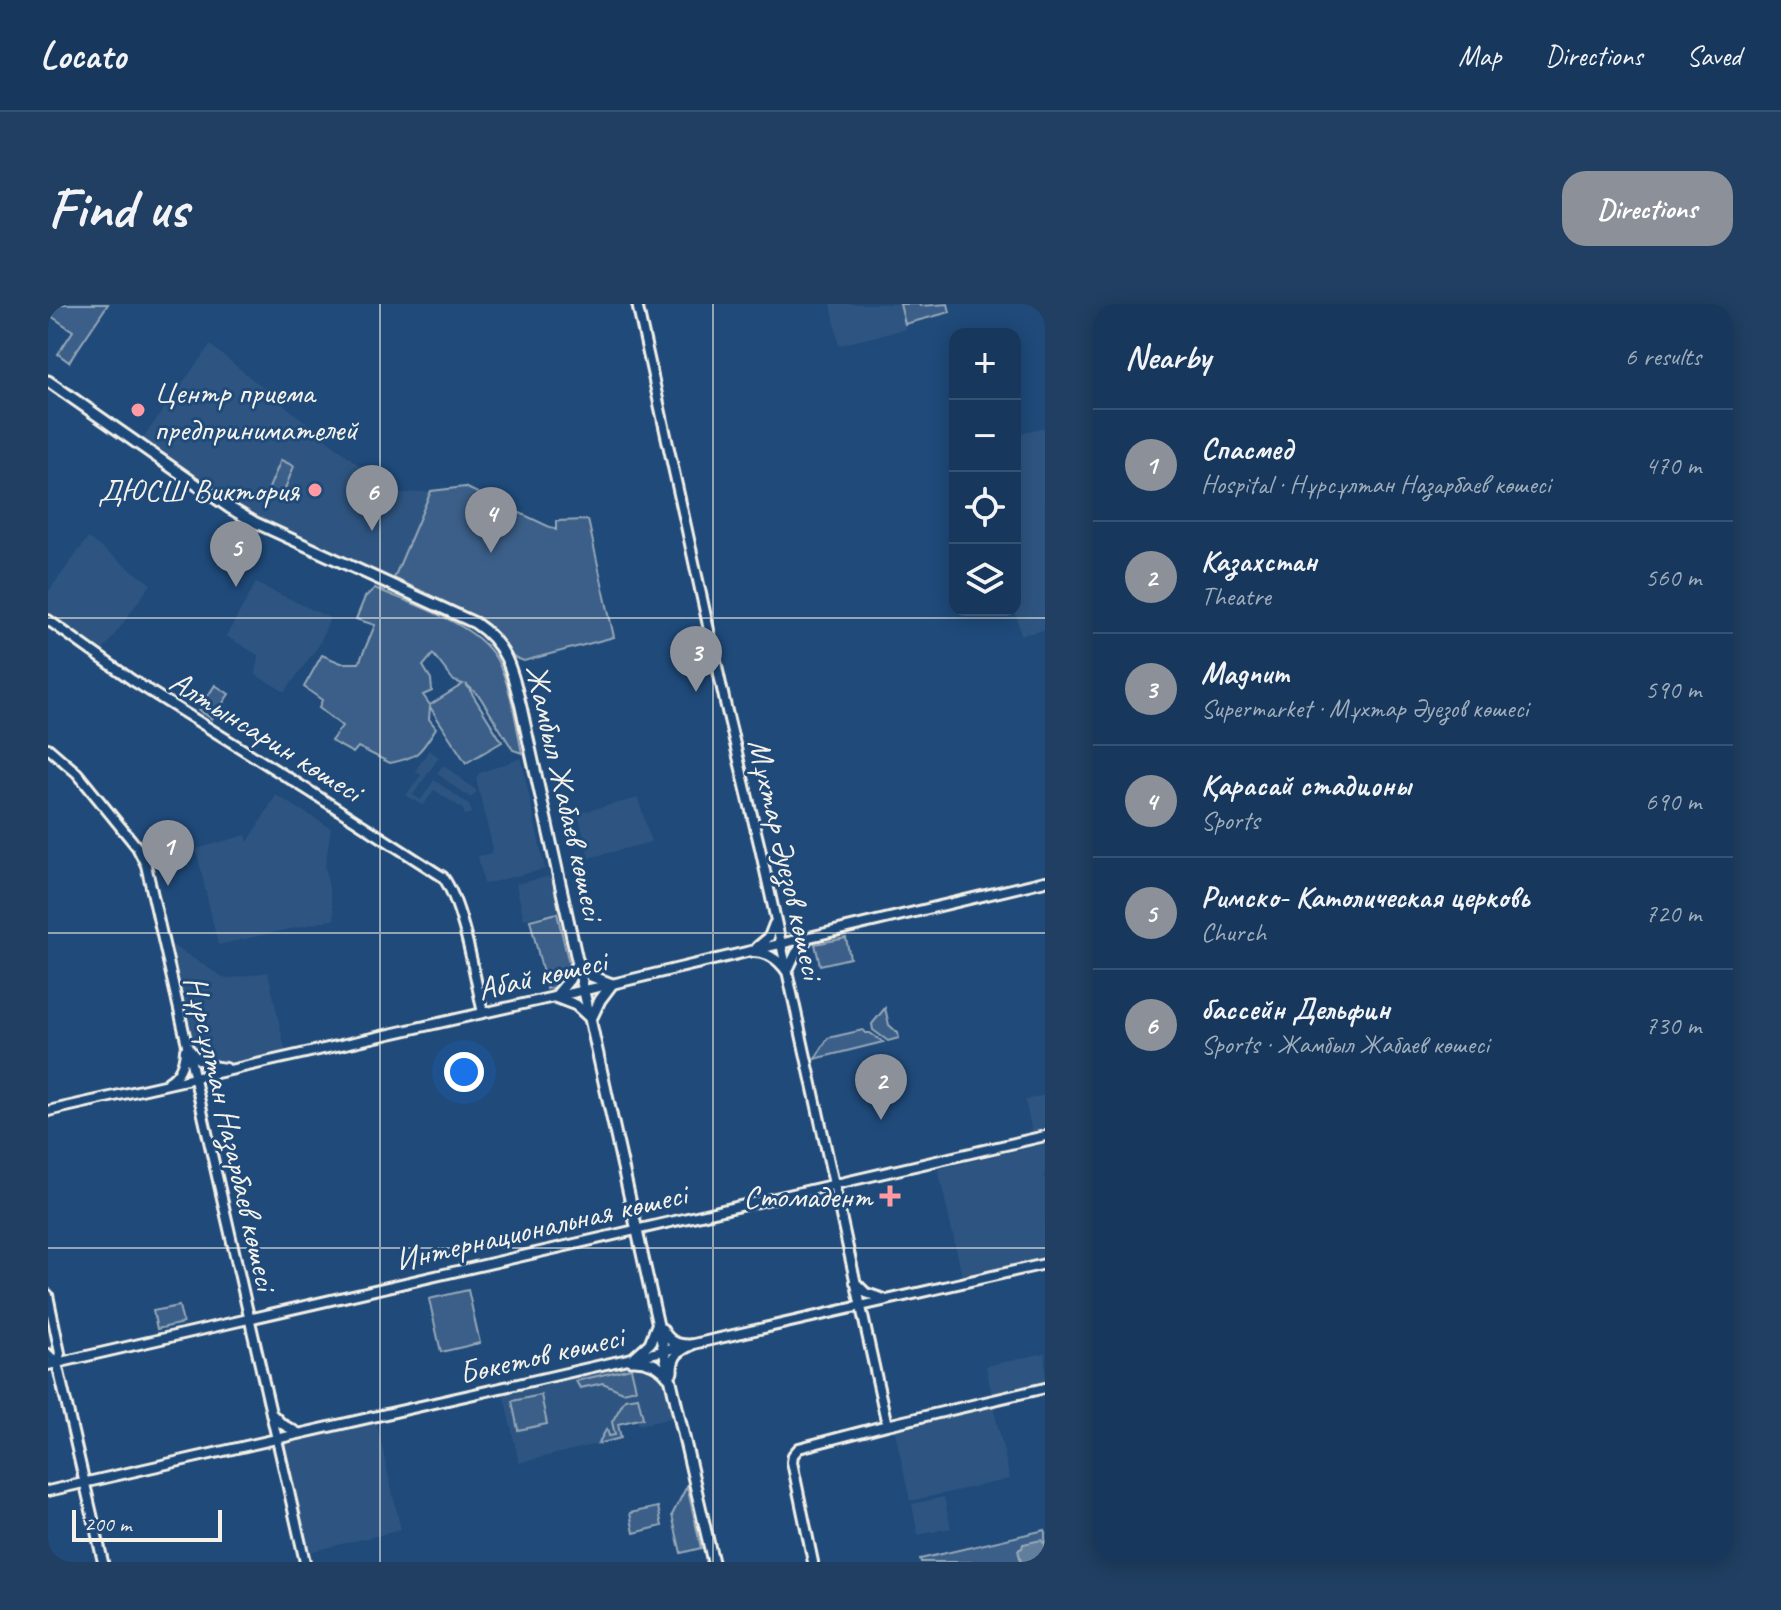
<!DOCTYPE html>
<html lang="en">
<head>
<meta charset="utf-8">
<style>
	body { margin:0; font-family:Caveat,sans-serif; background:#203f62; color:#f1f3f6 }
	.controls { position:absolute; right:24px; top:24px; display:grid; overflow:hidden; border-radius:16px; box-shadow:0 4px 20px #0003 }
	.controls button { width:72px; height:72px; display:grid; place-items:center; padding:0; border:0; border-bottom:2px solid #365272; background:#17385c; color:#f1f3f6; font:40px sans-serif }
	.scale { position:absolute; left:24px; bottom:20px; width:150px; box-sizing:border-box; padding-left:8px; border:4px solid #f4f1e8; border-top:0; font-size:22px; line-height:28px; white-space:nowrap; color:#f4f1e8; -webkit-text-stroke:6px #1f4a7a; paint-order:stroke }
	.you { position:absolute; left:416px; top:768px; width:28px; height:28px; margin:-20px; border:6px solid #fff; border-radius:50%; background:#1a73e8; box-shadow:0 0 0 12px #1a73e833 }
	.badge { display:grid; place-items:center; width:52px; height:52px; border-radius:50%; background:#8c9099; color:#fff; font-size:26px; font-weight:700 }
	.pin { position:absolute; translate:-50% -66px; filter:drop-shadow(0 2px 4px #0008) }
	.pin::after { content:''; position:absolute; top:42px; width:28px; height:24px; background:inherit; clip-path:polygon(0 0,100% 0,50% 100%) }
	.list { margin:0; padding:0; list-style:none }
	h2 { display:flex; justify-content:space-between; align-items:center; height:104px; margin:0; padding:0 32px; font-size:34px }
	h2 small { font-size:26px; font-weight:400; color:#9eacbb }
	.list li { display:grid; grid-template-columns:52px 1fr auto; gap:24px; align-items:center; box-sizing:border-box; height:112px; padding:0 32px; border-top:2px solid #365272 }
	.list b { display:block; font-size:30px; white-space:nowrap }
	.list p { margin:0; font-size:26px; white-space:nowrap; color:#9eacbb }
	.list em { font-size:26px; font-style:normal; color:#9eacbb }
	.icon { flex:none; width:44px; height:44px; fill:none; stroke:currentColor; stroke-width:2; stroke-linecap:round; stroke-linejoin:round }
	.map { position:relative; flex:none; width:997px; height:1258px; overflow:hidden; border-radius:24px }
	header { display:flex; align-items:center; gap:48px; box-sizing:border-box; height:112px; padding:0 40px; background:#17385c; border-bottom:2px solid #365272 }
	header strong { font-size:38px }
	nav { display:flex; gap:44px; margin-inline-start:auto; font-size:28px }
	.intro { display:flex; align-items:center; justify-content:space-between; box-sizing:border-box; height:192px; padding:0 48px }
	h1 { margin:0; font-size:56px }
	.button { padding:20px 36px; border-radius:24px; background:#8c9099; color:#fff; font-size:28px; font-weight:700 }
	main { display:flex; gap:48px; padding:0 48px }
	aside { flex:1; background:#17385c; border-radius:24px; box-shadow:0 4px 20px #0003 }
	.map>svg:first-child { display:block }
</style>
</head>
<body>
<header>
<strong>Locato</strong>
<nav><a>Map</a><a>Directions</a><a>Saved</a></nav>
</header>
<div class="intro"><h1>Find us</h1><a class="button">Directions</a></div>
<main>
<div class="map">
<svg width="997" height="1258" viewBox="0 0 997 1258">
	<rect width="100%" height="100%" fill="#1f4a7a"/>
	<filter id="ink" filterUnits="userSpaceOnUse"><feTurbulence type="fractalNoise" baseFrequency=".0125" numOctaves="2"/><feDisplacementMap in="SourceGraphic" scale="16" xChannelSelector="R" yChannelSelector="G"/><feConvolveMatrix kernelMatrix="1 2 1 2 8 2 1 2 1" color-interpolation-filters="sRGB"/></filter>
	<g filter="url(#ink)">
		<path fill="#2d5581" d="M 783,0 L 852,0 L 858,25 L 791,41 Z
			M 162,41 L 324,172 L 326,192 L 383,187 L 346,274 L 201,210 L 184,200 L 92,138 Z
			M 997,123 L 997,326 L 973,331 L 967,306 L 967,130 Z
			M 40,234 L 103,280 L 55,347 L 0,308 L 0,288 Z
			M 208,279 L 282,314 L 271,341 L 237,388 L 208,371 L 210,351 L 178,332 Z
			M 381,446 L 391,453 L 365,491 L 373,496 L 386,476 L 419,499 L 419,501 L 421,500 L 424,509 L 417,511 L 414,504 L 386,486 L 375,502 L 358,491 L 373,471 L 367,467 Z
			M 473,454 L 497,565 L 436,580 L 430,552 L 443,549 L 444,541 L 428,475 L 431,469 Z
			M 395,461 L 429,487 L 423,494 L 418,490 L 417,491 L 389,469 Z
			M 228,491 L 283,524 L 277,563 L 287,615 L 170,641 L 148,545 L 198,531 L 200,538 Z
			M 590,494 L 603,538 L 541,554 L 530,509 Z
			M 507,571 L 514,606 L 476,615 L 468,580 Z
			M 119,638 L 178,675 L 220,668 L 238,750 L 173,762 L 156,757 L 145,747 Z
			M 997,791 L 997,829 L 985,832 L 977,796 Z
			M 997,840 L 997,957 L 915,976 L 890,865 Z
			M 997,1049 L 997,1079 L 944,1091 L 938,1062 Z
			M 590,1057 L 618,1071 L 628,1113 L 591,1121 L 589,1116 L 570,1120 L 573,1134 L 471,1159 L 455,1088 Z
			M 945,1101 L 962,1175 L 862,1197 L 846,1123 Z
			M 328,1117 L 353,1226 L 260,1248 L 235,1139 Z
			M 896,1193 L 903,1224 L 870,1231 L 864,1200 Z"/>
		<path fill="#3a5f88" stroke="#97a8b8" stroke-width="2" fill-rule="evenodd" d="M 0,0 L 60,0 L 21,58 L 10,50 L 25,27 L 0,10 Z
			M 852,0 L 871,0 L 872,2 L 900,0 L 902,8 L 857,20 Z
			M 233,156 L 246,162 L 232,197 L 218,191 Z
			M 417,183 L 508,226 L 508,217 L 540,216 L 566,333 L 476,357 L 465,353 L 445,325 L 431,314 L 346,274 L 383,187 Z
			M 327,284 C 365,301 433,320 451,360 C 464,387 468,420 474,449 L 465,446 L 432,393 L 418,380 L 454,438 L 418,459 L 382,403 L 381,415 L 388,424 C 372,449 371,453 342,459 L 310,443 L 305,449 L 283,437 L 294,422 L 271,404 L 274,396 L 256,383 L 274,351 L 293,359 L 311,359 L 327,321 L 308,315 L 317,293 ZM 385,350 L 406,377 L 415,380 L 382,401 L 375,391 L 384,387 L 383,375 L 375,362 Z
			M 167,381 L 181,390 L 164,415 L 151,406 Z
			M 509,609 L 523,668 L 514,682 L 499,685 L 482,616 Z
			M 798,634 L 802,654 L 772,661 L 767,640 Z
			M 837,704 L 841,721 L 850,729 L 851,734 L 840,737 L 825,726 L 824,720 Z
			M 815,726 L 818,729 L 822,729 L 835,738 L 767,755 L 780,734 Z
			M 420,986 L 432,1039 L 393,1048 L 381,995 Z
			M 131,1002 L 135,1019 L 109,1025 L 105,1007 Z
			M 583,1064 L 588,1085 L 575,1088 L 555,1079 L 532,1084 L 528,1077 Z
			M 493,1091 L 499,1120 L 470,1126 L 464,1097 Z
			M 590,1093 L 595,1114 L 570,1120 L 573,1134 L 550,1140 L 558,1126 L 559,1125 L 561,1132 L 567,1131 L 564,1118 L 577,1095 Z
			M 639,1182 L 653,1244 L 633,1249 L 624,1211 Z
			M 610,1203 L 614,1222 L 586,1229 L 582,1209 Z
			M 997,1226 L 997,1258 L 873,1258 L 872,1255 Z"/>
		<path fill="#627e9d" stroke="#9cacbb" stroke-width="2" d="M 993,1236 L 997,1240 L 997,1258 L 973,1258 L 970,1246 L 974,1244 L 975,1240 Z"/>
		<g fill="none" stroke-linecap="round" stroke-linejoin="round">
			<defs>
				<path id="secondary" d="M 589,0 L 678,403 L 712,544 L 839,1121
					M 0,316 L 84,376 L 263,488 L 395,573 C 415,600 427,674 435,709
					M 0,444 L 29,469 L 89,543 L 98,561 L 257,1258
					M 709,643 L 721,633 L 726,620
					M 705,648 C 720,648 731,656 739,668 L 748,649 L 761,633
					M 142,746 C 151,759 163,763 178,764
					M 120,778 C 132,771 136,760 137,746
					M 0,807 L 564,680 L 997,577
					M 807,978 L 818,989 L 836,995
					M 0,991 L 12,1049 L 9,1059 L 55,1258
					M 0,1050 L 9,1059
					M 0,1061 L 997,832
					M 223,1109 L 234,1120 L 250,1129
					M 0,1187 L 997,960
					M 765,1258 L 744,1158 L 745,1151 L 751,1144 L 839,1121 L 997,1084"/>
				<path id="primary" d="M 0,77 L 182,204 L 206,218 L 427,319 C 459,340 464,367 473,403 L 609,1017 L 665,1258
					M 530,657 L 521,676 L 507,693 L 528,701 L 542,714
					M 532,660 L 543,672 L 564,680 L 552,696 L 543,715
					M 614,1025 C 620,1036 627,1041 640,1041
					M 583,1056 C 597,1055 612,1061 620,1072
					M 583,1056 L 602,1039 L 609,1021
					M 624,1068 C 624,1053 629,1047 643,1041"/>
			</defs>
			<use href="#secondary" stroke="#f4f1e8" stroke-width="14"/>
			<use href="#primary" stroke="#f4f1e8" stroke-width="15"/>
			<use href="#secondary" stroke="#1f4a7a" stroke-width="8"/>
			<use href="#primary" stroke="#1f4a7a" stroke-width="9"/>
		</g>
	</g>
	<path fill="none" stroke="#f4f1e8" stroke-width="2" stroke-opacity="0.55" d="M 332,0 L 332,1258M 665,0 L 665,1258M 0,314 L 997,314M 0,629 L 997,629M 0,944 L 997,944"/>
	<g fill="#ff9aa2" stroke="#1f4a7a" stroke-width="3">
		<circle cx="90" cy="106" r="8"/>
		<circle cx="267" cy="186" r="8"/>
		<path d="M838 880h8v8h8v8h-8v8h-8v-8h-8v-8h8z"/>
	</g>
	<g text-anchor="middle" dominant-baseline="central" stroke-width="6" stroke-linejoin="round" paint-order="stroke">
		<g font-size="32" fill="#f4f1e8" stroke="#1f4a7a" text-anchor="end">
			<text x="106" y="88" text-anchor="start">Центр приема<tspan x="106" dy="37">предпринимателей</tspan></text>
			<text x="251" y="186">ДЮСШ Виктория</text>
			<text x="824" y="892">Стомадент</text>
		</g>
		<g font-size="32" fill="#f4f1e8" stroke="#1f4a7a">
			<text transform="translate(218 432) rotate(32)">Алтынсарин көшесі</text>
			<text transform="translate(517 488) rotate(77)">Жамбыл Жабаев көшесі</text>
			<text transform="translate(738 555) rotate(77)">Мұхтар Әуезов көшесі</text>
			<text transform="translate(494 671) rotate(-13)">Абай көшесі</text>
			<text transform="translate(183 829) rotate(77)">Нұрсұлтан Назарбаев көшесі</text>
			<text transform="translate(493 923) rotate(-13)">Интернациональная көшесі</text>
			<text transform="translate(493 1051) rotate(-13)">Бөкетов көшесі</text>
		</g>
	</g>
</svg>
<div class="controls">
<button>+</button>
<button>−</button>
<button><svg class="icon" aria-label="locate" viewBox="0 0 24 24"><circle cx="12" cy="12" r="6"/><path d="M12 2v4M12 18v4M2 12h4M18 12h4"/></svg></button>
<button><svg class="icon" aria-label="layers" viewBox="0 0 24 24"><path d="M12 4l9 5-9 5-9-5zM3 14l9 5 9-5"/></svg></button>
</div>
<div class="scale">200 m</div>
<div class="you"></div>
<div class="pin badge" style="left:120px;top:582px">1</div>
<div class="pin badge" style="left:833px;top:816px">2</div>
<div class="pin badge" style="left:648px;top:388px">3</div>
<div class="pin badge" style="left:443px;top:249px">4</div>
<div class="pin badge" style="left:188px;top:283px">5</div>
<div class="pin badge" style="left:324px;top:227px">6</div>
</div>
<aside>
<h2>Nearby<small>6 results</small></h2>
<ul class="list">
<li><span class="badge">1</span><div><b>Спасмед</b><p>Hospital · Нұрсұлтан Назарбаев көшесі</p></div><em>470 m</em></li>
<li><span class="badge">2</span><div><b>Казахстан</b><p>Theatre</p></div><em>560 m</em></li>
<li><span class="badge">3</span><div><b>Magnum</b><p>Supermarket · Мұхтар Әуезов көшесі</p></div><em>590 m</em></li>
<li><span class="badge">4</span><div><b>Қарасай стадионы</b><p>Sports</p></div><em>690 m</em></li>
<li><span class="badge">5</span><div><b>Римско- Католическая церковь</b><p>Church</p></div><em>720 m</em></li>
<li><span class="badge">6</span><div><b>бассейн Дельфин</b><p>Sports · Жамбыл Жабаев көшесі</p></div><em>730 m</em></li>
</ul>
</aside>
</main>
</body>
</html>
